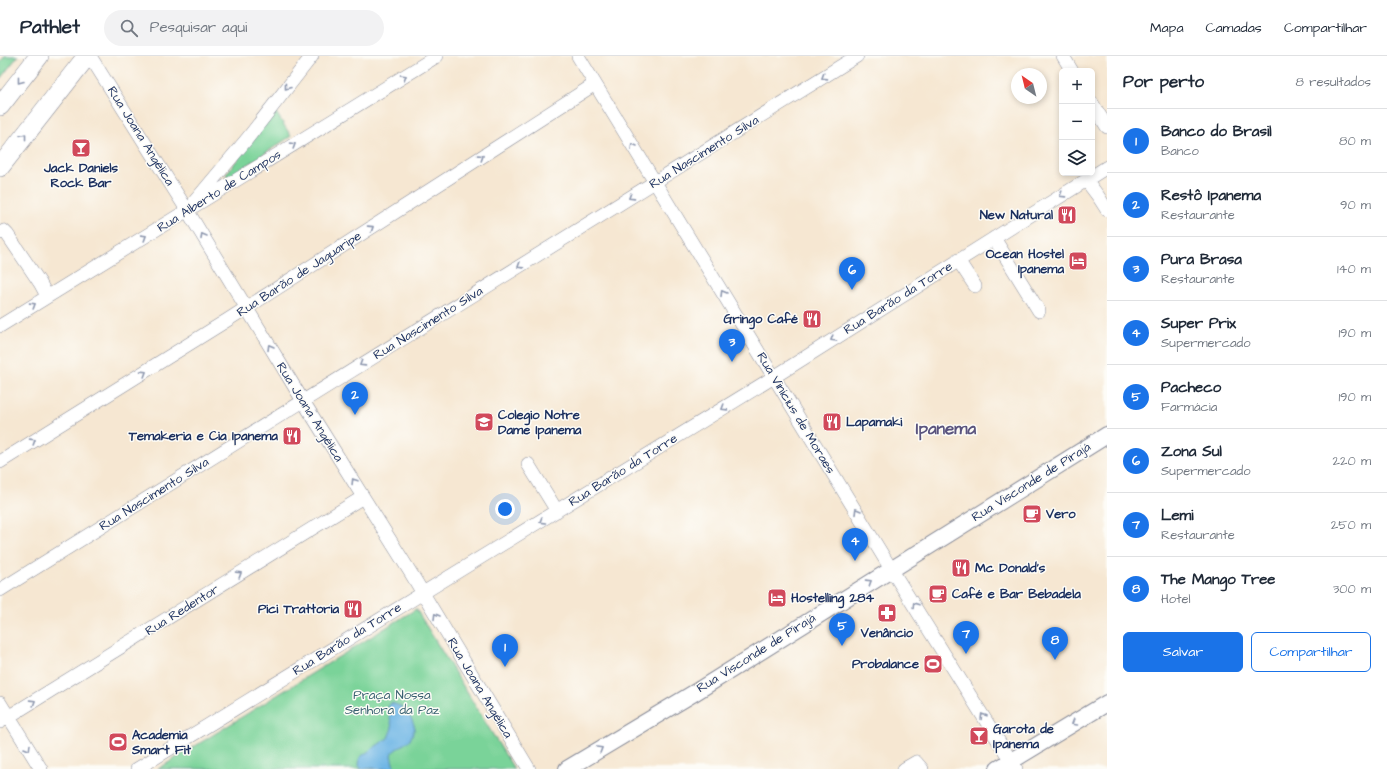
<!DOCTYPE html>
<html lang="pt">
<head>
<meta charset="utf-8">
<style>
	body { margin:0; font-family:"Architects Daughter",sans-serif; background:#f2f2f3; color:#1f2937 }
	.controls { position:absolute; right:12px; top:12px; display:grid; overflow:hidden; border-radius:6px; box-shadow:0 2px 6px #0003 }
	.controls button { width:36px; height:36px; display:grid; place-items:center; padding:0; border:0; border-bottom:1px solid #e0e1e3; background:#fff; color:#1f2937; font:20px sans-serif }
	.compass { position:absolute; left:1011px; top:12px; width:36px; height:36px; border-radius:50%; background:#fff; box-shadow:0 2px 6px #0003; rotate:325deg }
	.you { position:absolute; left:505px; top:453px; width:14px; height:14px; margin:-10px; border:3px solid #fff; border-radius:50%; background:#1a73e8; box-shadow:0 0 0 6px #1a73e833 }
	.badge { display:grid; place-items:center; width:26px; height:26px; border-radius:50%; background:#1a73e8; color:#fff; font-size:13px; font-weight:700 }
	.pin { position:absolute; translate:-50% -33px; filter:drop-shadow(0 1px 2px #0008) }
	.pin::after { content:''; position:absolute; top:21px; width:14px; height:12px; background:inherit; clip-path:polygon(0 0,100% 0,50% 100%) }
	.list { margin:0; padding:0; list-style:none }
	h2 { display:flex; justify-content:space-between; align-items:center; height:52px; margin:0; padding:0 16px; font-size:17px }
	h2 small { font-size:13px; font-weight:400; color:#747a83 }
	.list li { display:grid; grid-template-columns:26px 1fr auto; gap:12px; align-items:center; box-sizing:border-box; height:64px; padding:0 16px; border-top:1px solid #e0e1e3 }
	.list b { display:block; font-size:15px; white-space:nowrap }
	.list p { margin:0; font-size:13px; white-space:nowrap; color:#747a83 }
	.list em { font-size:13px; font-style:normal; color:#747a83 }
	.actions { display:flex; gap:8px; padding:12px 16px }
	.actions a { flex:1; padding:9px 0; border:1px solid #1a73e8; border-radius:6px; text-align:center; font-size:14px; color:#1a73e8 }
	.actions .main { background:#1a73e8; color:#fff }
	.icon { flex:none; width:22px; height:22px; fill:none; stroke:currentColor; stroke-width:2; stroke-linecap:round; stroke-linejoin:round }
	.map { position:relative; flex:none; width:1107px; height:713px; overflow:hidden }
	header { display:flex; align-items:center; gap:24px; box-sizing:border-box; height:56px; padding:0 20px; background:#fff; border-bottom:1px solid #e0e1e3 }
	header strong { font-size:19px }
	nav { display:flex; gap:22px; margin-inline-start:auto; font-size:14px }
	.search { width:280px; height:36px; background:#f2f2f3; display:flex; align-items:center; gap:10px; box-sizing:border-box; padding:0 14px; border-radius:22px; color:#747a83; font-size:15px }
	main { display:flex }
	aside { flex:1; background:#fff }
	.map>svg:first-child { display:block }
</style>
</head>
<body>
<header>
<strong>Pathlet</strong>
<div class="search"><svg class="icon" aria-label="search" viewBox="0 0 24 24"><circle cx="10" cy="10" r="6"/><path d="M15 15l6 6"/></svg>Pesquisar aqui</div>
<nav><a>Mapa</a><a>Camadas</a><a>Compartilhar</a></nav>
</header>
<main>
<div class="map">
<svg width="1107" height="713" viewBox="0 0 1107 713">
	<rect width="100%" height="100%" fill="#fdfcf7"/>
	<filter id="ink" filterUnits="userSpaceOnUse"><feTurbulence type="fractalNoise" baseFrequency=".025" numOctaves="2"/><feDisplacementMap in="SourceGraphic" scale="8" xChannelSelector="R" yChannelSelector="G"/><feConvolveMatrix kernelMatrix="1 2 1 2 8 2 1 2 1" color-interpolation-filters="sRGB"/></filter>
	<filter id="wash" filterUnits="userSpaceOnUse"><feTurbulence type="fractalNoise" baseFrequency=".012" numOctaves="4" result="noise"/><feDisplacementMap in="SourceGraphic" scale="16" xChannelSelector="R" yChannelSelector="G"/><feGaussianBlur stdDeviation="0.9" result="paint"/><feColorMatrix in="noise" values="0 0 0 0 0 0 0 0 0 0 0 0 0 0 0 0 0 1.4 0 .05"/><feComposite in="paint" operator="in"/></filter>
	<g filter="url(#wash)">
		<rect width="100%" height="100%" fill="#f6e7d2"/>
		<path fill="#7ad399" stroke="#4a817c" d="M 5,0 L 18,0 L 0,23 L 0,6 Z
			M 275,55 L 291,80 L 228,122 L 226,118 Z
			M 416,553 L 514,713 L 158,713 Z"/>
		<path fill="#6db5e5" stroke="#4472a2" d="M 391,647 C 405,650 411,660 415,672 L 410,684 L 395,694 L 391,699 L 393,708 L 396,713 L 366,712 L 362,713 L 359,710 L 360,701 L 388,682 L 392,672 L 388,651 Z"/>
	</g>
	<g filter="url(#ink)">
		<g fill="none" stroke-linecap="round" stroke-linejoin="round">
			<defs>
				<path id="minor" d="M 90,0 L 187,154 L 303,345 L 412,519 L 529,713
					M 578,0 L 891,513 L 1016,713
					M 1063,0 L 1072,15
					M 1092,47 L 1107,71
					M 1086,124 L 1098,140 L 1107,154
					M 195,145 L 247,83 L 312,0
					M 0,177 L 4,175 L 7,178 L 40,227 L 47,240
					M 994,182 L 1039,255
					M 958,204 L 975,230
					M 0,270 L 437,0
					M 0,406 L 229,263 L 595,28
					M 528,408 L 557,455
					M 0,534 L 857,0
					M 0,647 L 41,713
					M 0,666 L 363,441
					M 137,713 L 774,321 L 1107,111
					M 904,713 L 916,706 L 922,713"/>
				<path id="major" d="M 567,713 L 694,637 L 1107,379
					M 998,713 L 1107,647"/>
				<path id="highway" d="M 0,50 L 39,0
					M 0,111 L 87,0"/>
			</defs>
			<use href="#minor" stroke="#888b98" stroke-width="14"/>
			<use href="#major" stroke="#888b98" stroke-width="18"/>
			<use href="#highway" stroke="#888b98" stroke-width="20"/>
			<use href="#minor" stroke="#fff" stroke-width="13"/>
			<use href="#major" stroke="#fff" stroke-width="16"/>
			<use href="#highway" stroke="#fff" stroke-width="19"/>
		</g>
		<defs><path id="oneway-chevron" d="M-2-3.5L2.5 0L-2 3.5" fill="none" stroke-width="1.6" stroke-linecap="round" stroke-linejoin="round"/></defs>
		<g stroke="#8d97ae">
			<use href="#oneway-chevron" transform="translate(404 21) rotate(-32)"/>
			<use href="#oneway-chevron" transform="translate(824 21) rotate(148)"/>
			<use href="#oneway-chevron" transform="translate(20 25) rotate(128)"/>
			<use href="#oneway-chevron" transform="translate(287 31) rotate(128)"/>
			<use href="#oneway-chevron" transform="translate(24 80) rotate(-52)"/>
			<use href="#oneway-chevron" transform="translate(293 89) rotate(-32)"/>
			<use href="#oneway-chevron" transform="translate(633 90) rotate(-121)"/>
			<use href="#oneway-chevron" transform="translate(481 101) rotate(-33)"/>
			<use href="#oneway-chevron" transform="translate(1062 139) rotate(148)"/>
			<use href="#oneway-chevron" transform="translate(631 141) rotate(148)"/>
			<use href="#oneway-chevron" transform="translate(371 172) rotate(-33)"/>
			<use href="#oneway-chevron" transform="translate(203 180) rotate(-121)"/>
			<use href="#oneway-chevron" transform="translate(144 181) rotate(-32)"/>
			<use href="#oneway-chevron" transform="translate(520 210) rotate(148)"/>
			<use href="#oneway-chevron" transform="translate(723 237) rotate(-121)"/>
			<use href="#oneway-chevron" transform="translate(33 249) rotate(-32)"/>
			<use href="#oneway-chevron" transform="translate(833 283) rotate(148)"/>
			<use href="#oneway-chevron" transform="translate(270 291) rotate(-121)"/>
			<use href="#oneway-chevron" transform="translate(362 308) rotate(148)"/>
			<use href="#oneway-chevron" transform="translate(144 317) rotate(-32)"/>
			<use href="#oneway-chevron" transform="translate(724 352) rotate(148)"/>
			<use href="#oneway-chevron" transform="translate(33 385) rotate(-32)"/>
			<use href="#oneway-chevron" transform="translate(354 425) rotate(-122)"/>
			<use href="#oneway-chevron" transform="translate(857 455) rotate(-121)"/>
			<use href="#oneway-chevron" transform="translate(542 465) rotate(149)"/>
			<use href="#oneway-chevron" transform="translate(239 518) rotate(-32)"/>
			<use href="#oneway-chevron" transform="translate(869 526) rotate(-32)"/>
			<use href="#oneway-chevron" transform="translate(915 549) rotate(-122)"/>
			<use href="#oneway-chevron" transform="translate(436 560) rotate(-121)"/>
			<use href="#oneway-chevron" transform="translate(33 646) rotate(-32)"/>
			<use href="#oneway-chevron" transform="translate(983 660) rotate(-122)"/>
			<use href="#oneway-chevron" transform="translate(1074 667) rotate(149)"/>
			<use href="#oneway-chevron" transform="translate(28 692) rotate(59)"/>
			<use href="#oneway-chevron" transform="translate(600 693) rotate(-31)"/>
		</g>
	</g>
	<defs>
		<symbol id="bar-square" viewBox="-11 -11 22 22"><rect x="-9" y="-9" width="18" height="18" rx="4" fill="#d1495b" stroke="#fdfcf7"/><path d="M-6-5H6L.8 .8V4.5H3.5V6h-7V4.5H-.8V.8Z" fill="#fff"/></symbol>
		<symbol id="restaurant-square" viewBox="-11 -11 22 22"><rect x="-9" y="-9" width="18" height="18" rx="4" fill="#d1495b" stroke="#fdfcf7"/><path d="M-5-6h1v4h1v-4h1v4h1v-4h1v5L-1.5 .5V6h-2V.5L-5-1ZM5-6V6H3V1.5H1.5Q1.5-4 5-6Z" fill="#fff"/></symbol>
		<symbol id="hotel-square" viewBox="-11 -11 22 22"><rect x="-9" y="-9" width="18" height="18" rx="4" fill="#d1495b" stroke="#fdfcf7"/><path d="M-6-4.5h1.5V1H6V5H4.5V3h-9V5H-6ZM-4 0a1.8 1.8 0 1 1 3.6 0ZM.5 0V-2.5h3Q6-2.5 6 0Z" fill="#fff"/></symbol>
		<symbol id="school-square" viewBox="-11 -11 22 22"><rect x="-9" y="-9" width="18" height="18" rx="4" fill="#d1495b" stroke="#fdfcf7"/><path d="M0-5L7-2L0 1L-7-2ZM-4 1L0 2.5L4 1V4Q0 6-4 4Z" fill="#fff"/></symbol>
		<symbol id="cafe-square" viewBox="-11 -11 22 22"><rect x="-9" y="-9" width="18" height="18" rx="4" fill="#d1495b" stroke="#fdfcf7"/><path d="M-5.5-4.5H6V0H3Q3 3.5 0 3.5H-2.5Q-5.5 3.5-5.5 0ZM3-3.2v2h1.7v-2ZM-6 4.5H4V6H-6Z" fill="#fff"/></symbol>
		<symbol id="pharmacy-square" viewBox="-11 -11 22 22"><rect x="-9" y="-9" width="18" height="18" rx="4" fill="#d1495b" stroke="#fdfcf7"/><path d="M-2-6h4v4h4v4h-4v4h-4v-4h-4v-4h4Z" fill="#fff"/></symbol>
		<symbol id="stadium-square" viewBox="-11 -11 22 22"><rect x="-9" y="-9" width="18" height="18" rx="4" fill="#d1495b" stroke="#fdfcf7"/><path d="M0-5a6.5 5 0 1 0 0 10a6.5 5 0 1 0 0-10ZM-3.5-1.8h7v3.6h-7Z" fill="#fff"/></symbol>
	</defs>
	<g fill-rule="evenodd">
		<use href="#bar-square" x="70" y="81" width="22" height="22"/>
		<use href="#restaurant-square" x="1056" y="148" width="22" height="22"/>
		<use href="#hotel-square" x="1067" y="194" width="22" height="22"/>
		<use href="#restaurant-square" x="801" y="252" width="22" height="22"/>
		<use href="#school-square" x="473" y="355" width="22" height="22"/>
		<use href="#restaurant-square" x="821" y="355" width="22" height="22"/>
		<use href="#restaurant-square" x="281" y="369" width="22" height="22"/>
		<use href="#cafe-square" x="1021" y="447" width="22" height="22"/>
		<use href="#restaurant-square" x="950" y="501" width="22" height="22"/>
		<use href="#cafe-square" x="927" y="527" width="22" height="22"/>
		<use href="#hotel-square" x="766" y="531" width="22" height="22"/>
		<use href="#restaurant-square" x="342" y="542" width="22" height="22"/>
		<use href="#pharmacy-square" x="876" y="546" width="22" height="22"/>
		<use href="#stadium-square" x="922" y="597" width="22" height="22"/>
		<use href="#bar-square" x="968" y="669" width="22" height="22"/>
		<use href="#stadium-square" x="107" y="675" width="22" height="22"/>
	</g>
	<g text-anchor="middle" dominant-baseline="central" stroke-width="3" stroke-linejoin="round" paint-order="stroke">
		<g font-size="13" fill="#1b2f5e" stroke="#fdfcf7">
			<text transform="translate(141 80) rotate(58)">Rua Joana Angélica</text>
			<text transform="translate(704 96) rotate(-32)">Rua Nascimento Silva</text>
			<text transform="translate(219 135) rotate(-32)">Rua Alberto de Campos</text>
			<text transform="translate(299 218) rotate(-33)">Rua Barão de Jaguaripe</text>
			<text transform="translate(898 242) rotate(-32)">Rua Barão da Torre</text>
			<text transform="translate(428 267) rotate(-32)">Rua Nascimento Silva</text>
			<text transform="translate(310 356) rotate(58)">Rua Joana Angélica</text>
			<text transform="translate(796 357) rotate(59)">Rua Vinícius de Moraes</text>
			<text transform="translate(623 414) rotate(-32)">Rua Barão da Torre</text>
			<text transform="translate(1031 426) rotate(-32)">Rua Visconde de Pirajá</text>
			<text transform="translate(154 438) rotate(-32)">Rua Nascimento Silva</text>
			<text transform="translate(182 554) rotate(-32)">Rua Redentor</text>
			<text transform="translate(347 583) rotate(-32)">Rua Barão da Torre</text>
			<text transform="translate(756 597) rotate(-32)">Rua Visconde de Pirajá</text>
			<text transform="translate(480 632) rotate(59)">Rua Joana Angélica</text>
		</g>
		<g font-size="13" font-weight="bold" fill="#1b2f5e" stroke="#fdfcf7" text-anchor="start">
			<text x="81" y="112" text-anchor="middle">Jack Daniels<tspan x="81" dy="15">Rock Bar</tspan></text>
			<text x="1053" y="159" text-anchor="end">New Natural</text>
			<text x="1064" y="198" text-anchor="end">Ocean Hostel<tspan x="1064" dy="15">Ipanema</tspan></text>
			<text x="798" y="263" text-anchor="end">Gringo Café</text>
			<text x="498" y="359">Colegio Notre<tspan x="498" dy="15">Dame Ipanema</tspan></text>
			<text x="846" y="366">Lapamaki</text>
			<text x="278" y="380" text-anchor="end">Temakeria e Cia Ipanema</text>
			<text x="1046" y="458">Vero</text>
			<text x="975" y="512">Mc Donald's</text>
			<text x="952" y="538">Café e Bar Bebadela</text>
			<text x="791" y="542">Hostelling 284</text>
			<text x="339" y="553" text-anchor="end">Pici Trattoria</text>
			<text x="887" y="577" text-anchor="middle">Venâncio</text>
			<text x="919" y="608" text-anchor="end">Probalance</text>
			<text x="993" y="673">Garota de<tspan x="993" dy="15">Ipanema</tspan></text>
			<text x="132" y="679">Academia<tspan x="132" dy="15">Smart Fit</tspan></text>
		</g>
		<g font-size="13" fill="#386070" stroke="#fdfcf7">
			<text x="392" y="639">Praça Nossa<tspan x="392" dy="15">Senhora da Paz</tspan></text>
		</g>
		<g font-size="17" font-weight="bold" fill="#5a547e" stroke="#fdfcf7">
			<text x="946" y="373">Ipanema</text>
		</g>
	</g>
</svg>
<div class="controls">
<button>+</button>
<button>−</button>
<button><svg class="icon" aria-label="layers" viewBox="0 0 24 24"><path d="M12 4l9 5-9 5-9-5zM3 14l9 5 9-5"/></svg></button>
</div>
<svg class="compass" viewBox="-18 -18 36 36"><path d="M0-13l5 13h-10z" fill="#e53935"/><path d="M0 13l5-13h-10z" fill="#747a83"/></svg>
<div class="you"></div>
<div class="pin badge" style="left:505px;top:611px">1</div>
<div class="pin badge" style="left:355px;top:359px">2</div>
<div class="pin badge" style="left:732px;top:306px">3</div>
<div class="pin badge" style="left:855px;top:505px">4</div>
<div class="pin badge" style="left:842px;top:590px">5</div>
<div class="pin badge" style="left:852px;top:234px">6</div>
<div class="pin badge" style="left:966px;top:598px">7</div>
<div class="pin badge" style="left:1055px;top:604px">8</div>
</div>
<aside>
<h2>Por perto<small>8 resultados</small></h2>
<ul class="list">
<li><span class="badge">1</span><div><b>Banco do Brasil</b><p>Banco</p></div><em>80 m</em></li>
<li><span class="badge">2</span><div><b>Restô Ipanema</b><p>Restaurante</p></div><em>90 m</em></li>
<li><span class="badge">3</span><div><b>Pura Brasa</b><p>Restaurante</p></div><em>140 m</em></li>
<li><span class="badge">4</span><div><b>Super Prix</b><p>Supermercado</p></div><em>190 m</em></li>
<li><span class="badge">5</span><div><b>Pacheco</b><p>Farmácia</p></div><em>190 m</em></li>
<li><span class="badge">6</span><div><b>Zona Sul</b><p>Supermercado</p></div><em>220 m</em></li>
<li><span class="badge">7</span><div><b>Lemi</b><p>Restaurante</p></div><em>250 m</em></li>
<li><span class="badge">8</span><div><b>The Mango Tree</b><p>Hotel</p></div><em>300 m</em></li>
</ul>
<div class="actions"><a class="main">Salvar</a><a>Compartilhar</a></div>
</aside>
</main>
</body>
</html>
